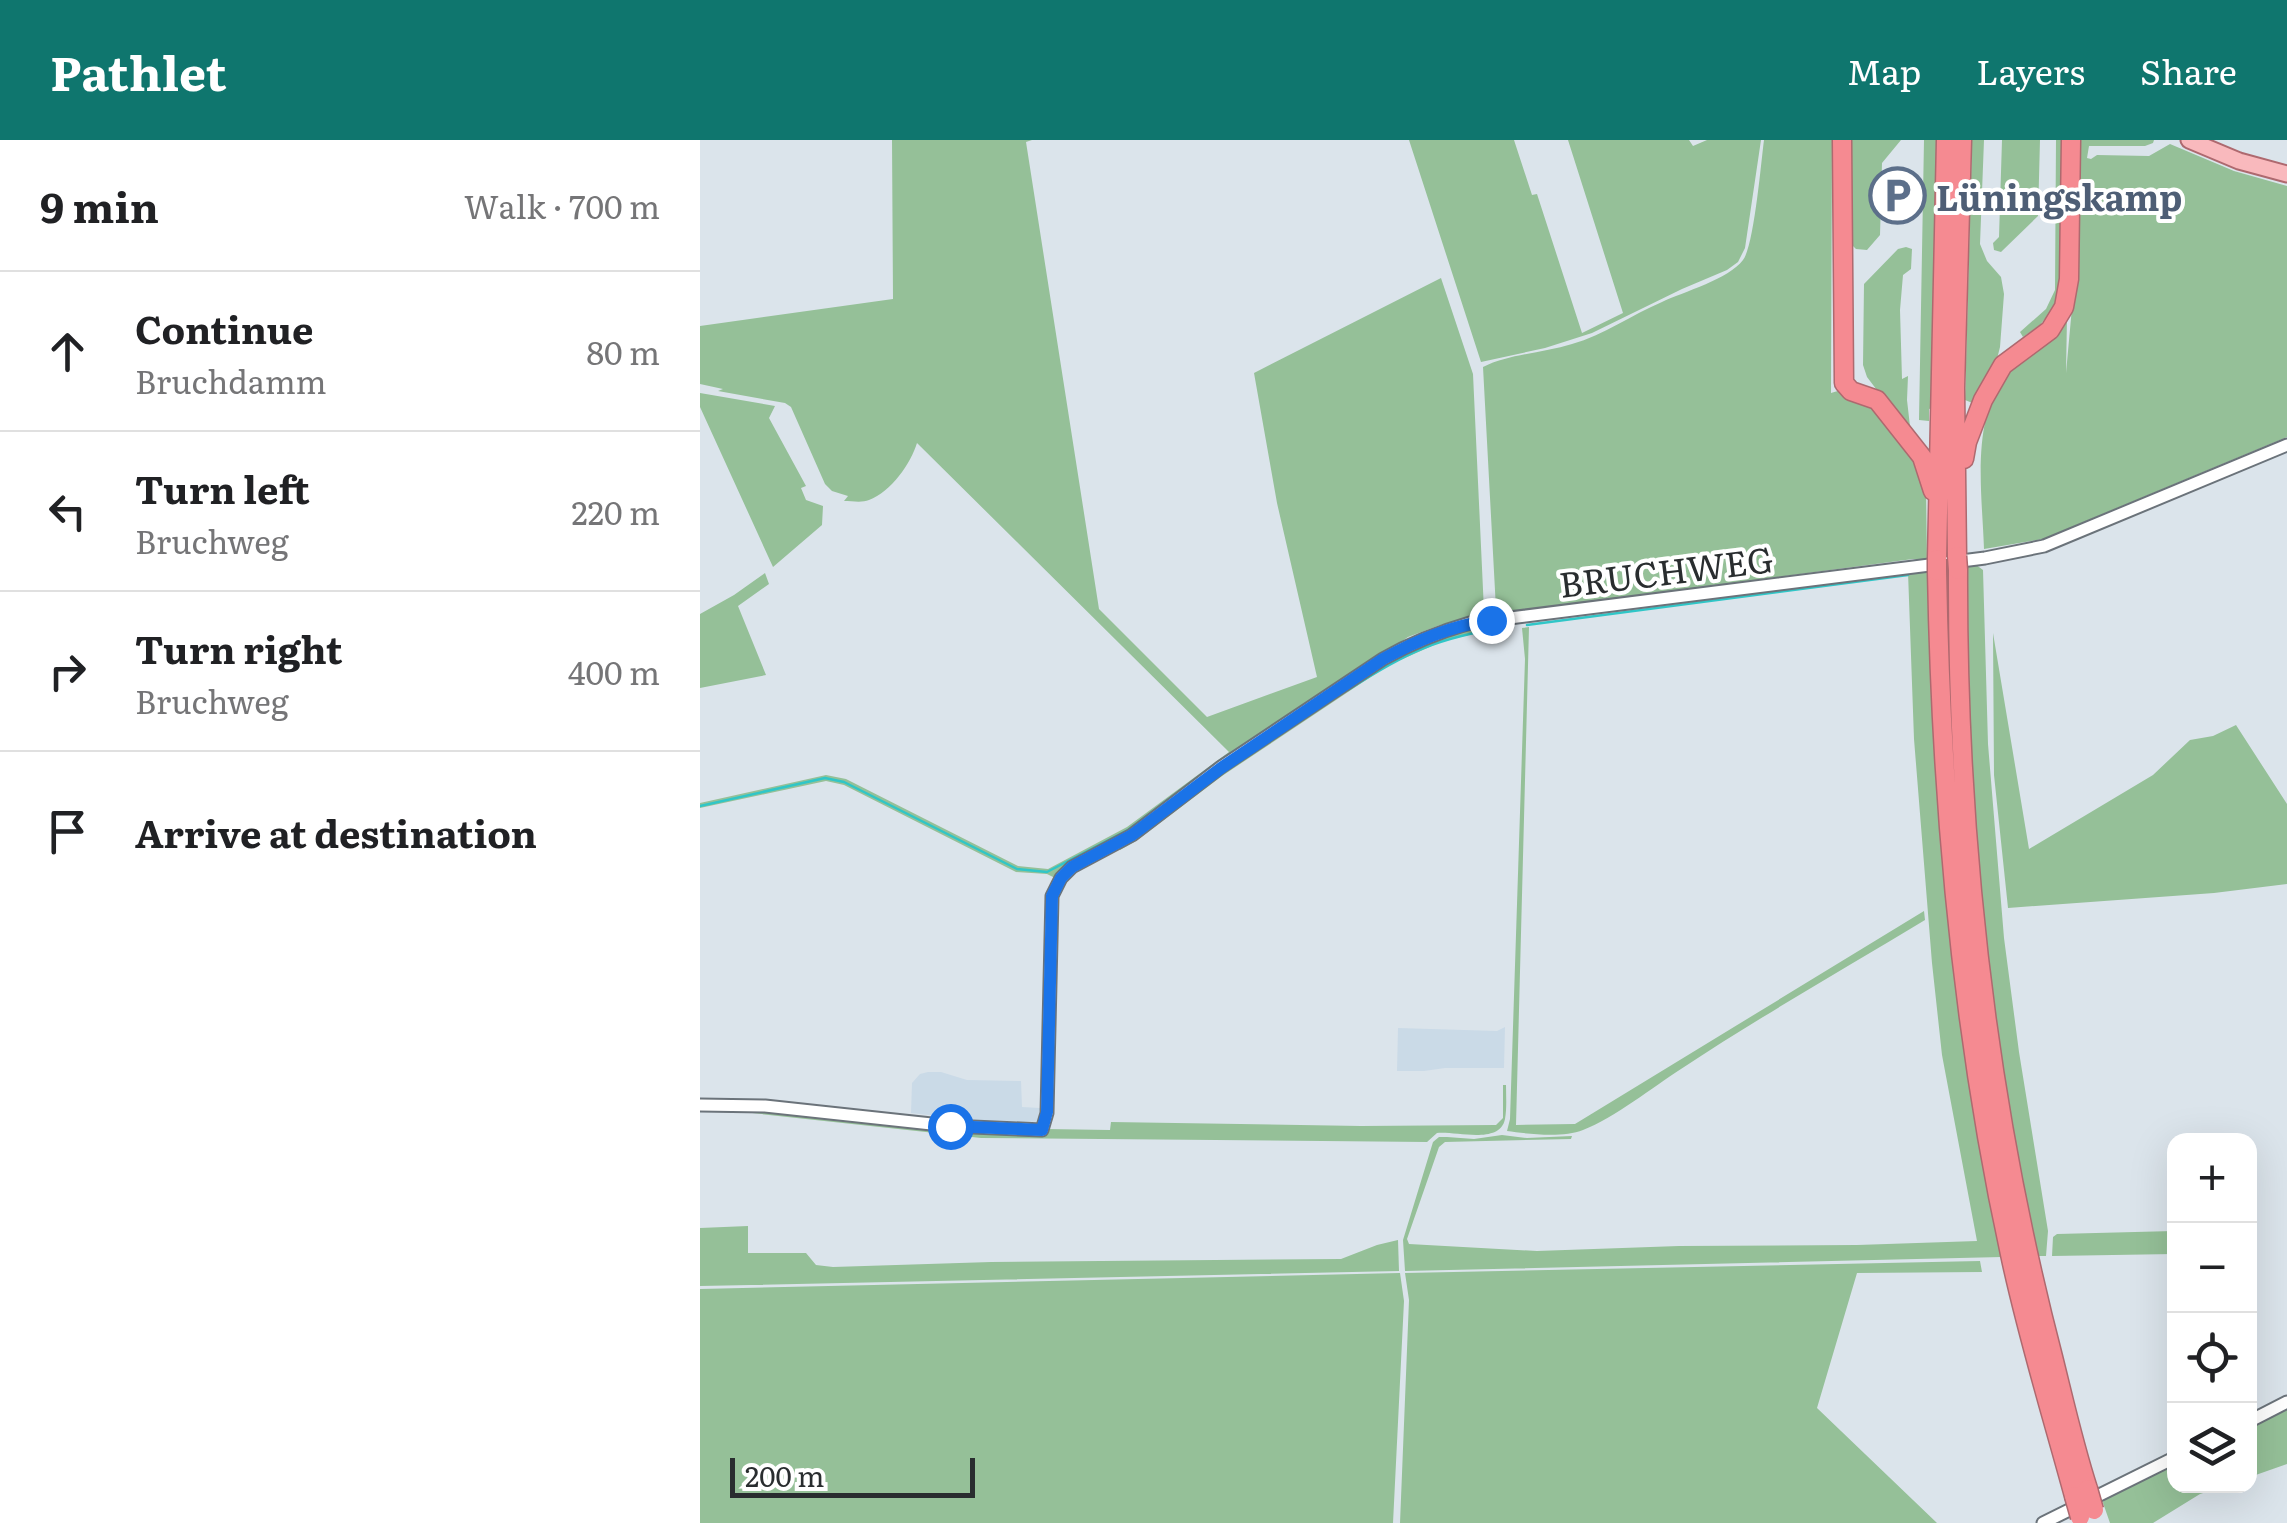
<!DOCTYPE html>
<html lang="en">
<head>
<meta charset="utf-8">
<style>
	body { margin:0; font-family:Literata,serif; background:#f2f2f2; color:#202124 }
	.controls { position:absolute; right:30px; bottom:30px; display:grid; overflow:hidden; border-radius:20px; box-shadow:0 10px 40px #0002 }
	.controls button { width:90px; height:90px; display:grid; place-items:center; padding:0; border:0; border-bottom:2px solid #e0e0e0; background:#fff; color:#202124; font:50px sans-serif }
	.scale { position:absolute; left:30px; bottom:25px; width:245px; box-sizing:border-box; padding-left:10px; border:5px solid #292d2f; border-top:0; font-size:28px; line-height:35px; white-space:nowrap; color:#292d2f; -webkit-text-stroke:8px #fff; paint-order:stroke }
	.stop { position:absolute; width:30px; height:30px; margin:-22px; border:8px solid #1a73e8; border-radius:50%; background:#fff }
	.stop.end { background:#1a73e8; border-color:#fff; box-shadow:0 2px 10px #0008 }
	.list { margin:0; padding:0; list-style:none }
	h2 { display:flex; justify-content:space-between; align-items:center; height:130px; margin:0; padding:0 40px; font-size:42px }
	h2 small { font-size:32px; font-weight:400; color:#757577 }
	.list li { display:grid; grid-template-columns:65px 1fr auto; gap:30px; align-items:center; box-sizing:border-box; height:160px; padding:0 40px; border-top:2px solid #e0e0e0 }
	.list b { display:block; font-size:38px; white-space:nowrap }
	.list p { margin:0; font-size:32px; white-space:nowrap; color:#757577 }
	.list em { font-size:32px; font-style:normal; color:#757577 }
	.icon { flex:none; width:55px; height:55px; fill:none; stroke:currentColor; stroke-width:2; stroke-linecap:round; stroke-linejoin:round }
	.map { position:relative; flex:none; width:1587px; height:1383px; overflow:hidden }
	header { display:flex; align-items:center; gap:60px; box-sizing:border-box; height:140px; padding:0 50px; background:#0f766e; color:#fff }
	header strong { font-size:48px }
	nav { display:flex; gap:55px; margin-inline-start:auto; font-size:35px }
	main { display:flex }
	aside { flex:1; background:#fff }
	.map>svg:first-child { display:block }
</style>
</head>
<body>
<header>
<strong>Pathlet</strong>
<nav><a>Map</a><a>Layers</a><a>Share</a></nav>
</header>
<main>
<aside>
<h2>9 min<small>Walk · 700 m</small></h2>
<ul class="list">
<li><svg class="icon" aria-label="ahead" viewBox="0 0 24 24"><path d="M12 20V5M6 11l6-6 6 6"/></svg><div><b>Continue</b><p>Bruchdamm</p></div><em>80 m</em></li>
<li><svg class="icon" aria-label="left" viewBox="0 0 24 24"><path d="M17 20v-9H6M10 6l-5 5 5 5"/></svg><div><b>Turn left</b><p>Bruchweg</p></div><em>220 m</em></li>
<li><svg class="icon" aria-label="right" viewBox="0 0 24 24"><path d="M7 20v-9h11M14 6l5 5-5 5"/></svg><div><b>Turn right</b><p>Bruchweg</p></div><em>400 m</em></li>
<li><svg class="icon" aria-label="arrive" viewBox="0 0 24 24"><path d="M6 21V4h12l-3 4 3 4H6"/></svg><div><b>Arrive at destination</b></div></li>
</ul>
</aside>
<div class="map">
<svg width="1587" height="1383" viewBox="0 0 1587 1383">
	<rect width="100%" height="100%" fill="#dbe4eb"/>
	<path fill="#cadae7" d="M 805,887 L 804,928 L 745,928 L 724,931 L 697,931 L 698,888 L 797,891 Z
		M 228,932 L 241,932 L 267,940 L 321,941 L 322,967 L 340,968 L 344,964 L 343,982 L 281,981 L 211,973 L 212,943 L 220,934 Z"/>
	<path fill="#95c098" d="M 192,0 L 332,0 L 326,2 L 399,469 L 507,577 L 617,537 L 577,363 L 554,233 L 741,138 L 773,234 L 784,471 L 779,477 L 740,485 L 708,497 L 431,692 L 355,738 L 347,734 L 316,732 L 144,645 L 126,641 L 0,668 L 0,663 L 126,635 L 146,639 L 318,726 L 348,729 L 427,687 L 529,612 L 217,303 C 211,323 191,352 169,360 C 162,363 152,361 144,361 L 148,356 L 132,351 L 125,344 L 91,267 L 85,263 L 18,251 L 23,249 L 0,244 L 0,186 L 193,159 Z
		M 709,0 L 814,0 L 832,55 L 837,54 L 882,193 L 923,173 L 868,0 L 989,0 L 993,6 L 1007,0 L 1061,0 L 1045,108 L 1038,122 L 1027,130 L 982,149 L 892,193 L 845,208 L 781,222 Z
		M 1064,0 L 1132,0 L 1131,253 L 1141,250 L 1171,261 L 1218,322 L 1226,348 L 1227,421 L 1213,419 L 801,474 L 796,469 L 783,227 C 809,214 843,213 872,204 C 904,195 931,175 962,162 C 983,152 1029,139 1043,120 C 1054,106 1061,23 1064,0 Z
		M 1147,0 L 1201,0 L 1182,23 L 1180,95 L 1167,110 L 1156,109 L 1147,100 Z
		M 1224,0 L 1237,0 L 1232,268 L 1229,269 L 1229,281 L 1219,280 Z
		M 1272,0 L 1284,0 L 1280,104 L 1287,121 L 1301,137 L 1304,154 L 1300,207 L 1295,227 L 1275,264 L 1265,260 Z
		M 1302,0 L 1340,0 L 1338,76 L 1301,112 L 1294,110 L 1293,103 L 1299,97 Z
		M 1356,0 L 1363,0 L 1362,128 L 1357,164 L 1340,185 L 1323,197 L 1320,192 L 1346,169 L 1355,150 Z
		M 1377,0 L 1454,0 L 1453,3 L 1445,6 L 1389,6 L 1387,18 L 1391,19 L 1397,15 L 1449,16 L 1470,4 L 1534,31 L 1587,46 L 1587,297 L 1343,399 L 1284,409 C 1282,350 1270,278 1309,228 C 1324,209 1348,193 1367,177 L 1366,233 L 1379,91 L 1373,89 Z
		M 1206,107 L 1212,109 L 1211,129 L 1203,135 L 1200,170 L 1202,239 L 1208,236 L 1207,260 L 1211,295 L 1167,237 L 1163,225 L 1164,144 L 1198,109 Z
		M 0,253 L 75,266 L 69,278 L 106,346 L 101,348 L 106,360 L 123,366 L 122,385 L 73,427 L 0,267 Z
		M 1271,421 L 1283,430 L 1288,604 L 1304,798 L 1319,912 L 1348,1091 L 1346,1116 L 1338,1116 L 1334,1109 C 1323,1044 1309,980 1299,915 C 1274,756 1268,596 1266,437 L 1268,424 Z
		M 1227,429 L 1233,581 L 1249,789 L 1259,864 L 1302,1117 L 705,1131 L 703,1100 L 733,1002 L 739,997 L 747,997 L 774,999 L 802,995 L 827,998 L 872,996 L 871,999 L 745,1002 L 739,1007 L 707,1099 L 709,1104 L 837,1111 L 979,1106 L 1157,1105 L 1277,1101 L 1242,915 L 1232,823 L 1214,599 L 1208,432 Z
		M 65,433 L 69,444 L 38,466 L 66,535 L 0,548 L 0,474 L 34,455 Z
		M 808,485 L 810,489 L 773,494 L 743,501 L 687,526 L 522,636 L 436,701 L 420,710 L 420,705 L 521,632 L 684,523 L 742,497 L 771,489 Z
		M 829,487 L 816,985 L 875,984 L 1224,771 L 1225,780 C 1144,829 1061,876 981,929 C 953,947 914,978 883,990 C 863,998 828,994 807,991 L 810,979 L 825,519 L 822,488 Z
		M 1293,493 L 1329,709 L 1453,635 L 1490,600 L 1513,596 L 1536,585 L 1587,664 L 1587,744 L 1514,753 L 1308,768 L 1294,635 Z
		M 803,945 L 806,945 C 806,956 807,968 805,979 C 800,1005 756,991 737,993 L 727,1002 L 281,998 L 24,970 L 29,967 L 346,989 L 410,990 L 411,982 L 661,986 L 796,985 L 803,978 Z
		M 48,1086 L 48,1113 L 106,1113 L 116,1125 L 133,1127 L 291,1122 L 641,1119 L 677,1105 L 698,1100 L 699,1131 L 0,1146 L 0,1088 Z
		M 1474,1091 L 1474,1114 L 1352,1116 L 1353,1097 L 1357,1094 Z
		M 1280,1121 L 1282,1132 L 1157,1133 L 1117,1268 L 1237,1383 L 700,1383 L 709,1160 L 705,1133 Z
		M 700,1133 L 704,1161 L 693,1383 L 0,1383 L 0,1149 Z
		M 1587,1267 L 1587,1324 L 1550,1337 L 1550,1286 Z
		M 1474,1323 L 1474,1346 L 1525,1346 L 1500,1354 L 1453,1383 L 1410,1383 L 1403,1363 L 1404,1358 Z"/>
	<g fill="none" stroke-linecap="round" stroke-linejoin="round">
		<path stroke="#30c6c7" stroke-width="2.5" d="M 827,485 L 1208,435
			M 648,550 C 706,512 739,497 808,487
			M 0,666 L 125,638 L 144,642 L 317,729 L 347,732 L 428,690 L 516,624"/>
		<defs>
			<path id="minor" d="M 0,965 L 65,966 L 250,986 L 342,990 L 347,973 L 352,756 L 361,738 L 372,727 L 432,695 L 521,627 L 683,519 C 711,503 739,492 770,483 L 1285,418 L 1344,406 L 1587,305
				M 1550,1281 L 1587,1262
				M 1343,1383 L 1474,1318"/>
			<path id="major" d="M 1489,0 L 1539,21 L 1587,34"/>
			<path id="highway" d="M 1142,0 L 1144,243 L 1151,251 L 1177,260 L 1222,317 L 1233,351
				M 1264,319 L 1267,302 L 1283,260 L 1303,225 L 1350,190 L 1364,167 L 1369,139 L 1371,0
				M 1257,416 L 1255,248 L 1262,0
				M 1237,419 L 1246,0
				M 1258,430 C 1257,696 1286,960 1353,1217 C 1364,1261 1374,1306 1388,1349
				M 1237,431 C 1241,659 1261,890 1310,1114 C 1327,1195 1352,1275 1374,1356"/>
		</defs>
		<use href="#minor" stroke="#6b737a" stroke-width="15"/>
		<use href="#major" stroke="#ae696f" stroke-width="19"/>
		<use href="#highway" stroke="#ae696f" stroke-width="21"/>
		<use href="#minor" stroke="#fff" stroke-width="11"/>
		<use href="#major" stroke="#f9b9bd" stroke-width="15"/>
		<use href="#highway" stroke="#f58a91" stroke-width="18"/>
		<defs>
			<path id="highway-bridge" d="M 1257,416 L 1258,430
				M 1237,419 L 1237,431
				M 1388,1349 L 1394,1370
				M 1374,1356 L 1380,1377"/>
		</defs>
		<use href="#highway-bridge" stroke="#ae696f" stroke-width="21" stroke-linecap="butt"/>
		<use href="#highway-bridge" stroke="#f58a91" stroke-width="18"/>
	</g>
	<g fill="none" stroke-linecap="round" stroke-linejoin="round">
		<path stroke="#1a73e8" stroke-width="12" d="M 250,986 L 342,990 L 347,972 L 352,756 L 361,738 L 372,727 L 432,695 L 521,628 L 683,519 C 718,500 751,486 791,480"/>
	</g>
	<defs>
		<symbol id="parking-ring" viewBox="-11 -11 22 22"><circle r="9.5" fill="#fff" stroke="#5c6f8a" stroke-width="1.5"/><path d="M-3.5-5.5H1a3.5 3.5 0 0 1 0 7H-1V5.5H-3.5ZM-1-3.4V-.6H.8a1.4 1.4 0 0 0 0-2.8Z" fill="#5c6f8a"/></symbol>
	</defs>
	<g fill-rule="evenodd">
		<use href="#parking-ring" x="1166" y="24" width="63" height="63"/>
	</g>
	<g text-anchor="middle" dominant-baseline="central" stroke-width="8" stroke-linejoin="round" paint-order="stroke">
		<g font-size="35" font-weight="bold" fill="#4e5e75" stroke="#fff" text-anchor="start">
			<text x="1236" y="56">Lüningskamp</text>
		</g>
		<g font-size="35" fill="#292d2f" stroke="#fff">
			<text transform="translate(966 430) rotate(-7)">BRUCHWEG</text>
		</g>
	</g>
</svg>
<div class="controls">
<button>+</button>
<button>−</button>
<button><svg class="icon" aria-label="locate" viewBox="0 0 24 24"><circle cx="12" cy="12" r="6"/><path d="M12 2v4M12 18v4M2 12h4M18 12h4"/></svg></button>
<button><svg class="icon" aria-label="layers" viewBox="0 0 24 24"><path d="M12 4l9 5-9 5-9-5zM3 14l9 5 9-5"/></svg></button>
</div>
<div class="scale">200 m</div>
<div class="stop" style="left:250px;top:986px"></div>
<div class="stop end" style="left:791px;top:480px"></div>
</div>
</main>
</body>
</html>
